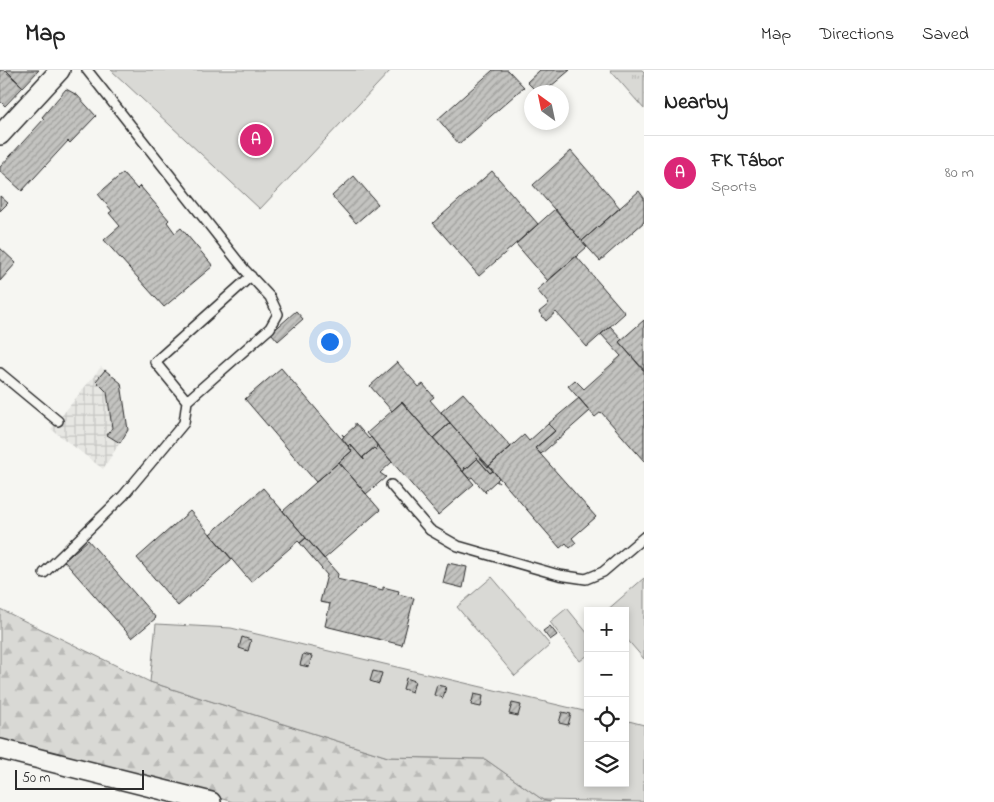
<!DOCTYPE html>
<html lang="en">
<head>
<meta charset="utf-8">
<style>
	body { margin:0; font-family:"Indie Flower",sans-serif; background:#f6f6f6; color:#222 }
	.controls { position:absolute; right:15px; bottom:15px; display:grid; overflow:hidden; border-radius:0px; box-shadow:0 2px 8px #0003 }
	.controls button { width:45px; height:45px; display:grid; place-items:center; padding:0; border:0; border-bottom:1px solid #e0e0e0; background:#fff; color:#222; font:25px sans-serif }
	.compass { position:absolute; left:524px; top:15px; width:45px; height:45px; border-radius:50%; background:#fff; box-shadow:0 2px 8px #0003; rotate:327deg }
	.scale { position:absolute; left:15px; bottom:12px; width:129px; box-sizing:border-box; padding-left:5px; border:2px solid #2b2b2b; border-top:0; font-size:14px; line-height:18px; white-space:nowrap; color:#2b2b2b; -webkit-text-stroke:4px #f6f6f2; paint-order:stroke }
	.you { position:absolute; left:329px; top:271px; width:18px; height:18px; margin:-12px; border:4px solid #fff; border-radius:50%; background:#1a73e8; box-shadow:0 0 0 8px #1a73e833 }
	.badge { display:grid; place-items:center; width:32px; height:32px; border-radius:50%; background:#db2777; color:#fff; font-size:16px; font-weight:700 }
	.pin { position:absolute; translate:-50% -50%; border:2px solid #fff; box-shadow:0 1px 5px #0006 }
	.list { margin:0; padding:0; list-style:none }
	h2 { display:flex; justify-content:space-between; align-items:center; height:65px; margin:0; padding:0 20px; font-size:21px }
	h2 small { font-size:16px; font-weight:400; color:#767676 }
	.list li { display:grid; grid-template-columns:32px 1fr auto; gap:15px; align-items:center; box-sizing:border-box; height:75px; padding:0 20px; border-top:1px solid #e0e0e0 }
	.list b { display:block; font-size:19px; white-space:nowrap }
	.list p { margin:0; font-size:16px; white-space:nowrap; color:#767676 }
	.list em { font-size:16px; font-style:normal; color:#767676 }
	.icon { flex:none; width:28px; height:28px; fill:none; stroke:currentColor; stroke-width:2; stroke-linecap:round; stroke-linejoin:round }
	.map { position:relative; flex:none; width:644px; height:732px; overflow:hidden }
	header { display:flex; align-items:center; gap:30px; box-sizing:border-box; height:70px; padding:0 25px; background:#fff; border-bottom:1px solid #e0e0e0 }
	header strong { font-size:24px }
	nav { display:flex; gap:28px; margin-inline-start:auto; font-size:18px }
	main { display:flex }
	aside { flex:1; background:#fff }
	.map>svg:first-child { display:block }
</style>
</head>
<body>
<header>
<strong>Map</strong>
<nav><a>Map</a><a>Directions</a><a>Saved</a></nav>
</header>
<main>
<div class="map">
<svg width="644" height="732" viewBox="0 0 644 732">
	<defs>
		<pattern id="industrial-grid" width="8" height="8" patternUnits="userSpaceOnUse" patternTransform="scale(1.25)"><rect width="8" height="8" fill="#e7e7e3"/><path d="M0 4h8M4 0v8" fill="none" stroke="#c6c6c3"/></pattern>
		<pattern id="grass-tufts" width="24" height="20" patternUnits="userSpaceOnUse" patternTransform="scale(1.25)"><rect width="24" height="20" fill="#d9d9d5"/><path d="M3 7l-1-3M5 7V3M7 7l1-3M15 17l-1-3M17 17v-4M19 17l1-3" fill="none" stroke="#babab7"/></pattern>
		<pattern id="forest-firs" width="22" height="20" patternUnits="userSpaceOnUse" patternTransform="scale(1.25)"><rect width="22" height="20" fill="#d9d9d5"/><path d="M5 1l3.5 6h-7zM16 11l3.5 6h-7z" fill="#babab7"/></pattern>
		<pattern id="building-hatch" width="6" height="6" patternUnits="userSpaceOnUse" patternTransform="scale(1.25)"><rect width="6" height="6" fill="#c3c3c0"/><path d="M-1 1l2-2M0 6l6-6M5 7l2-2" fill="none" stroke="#9f9f9c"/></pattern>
	</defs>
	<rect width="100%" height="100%" fill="#f6f6f2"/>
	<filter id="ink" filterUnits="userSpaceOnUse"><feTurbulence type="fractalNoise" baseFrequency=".02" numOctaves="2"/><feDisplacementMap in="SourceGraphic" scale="10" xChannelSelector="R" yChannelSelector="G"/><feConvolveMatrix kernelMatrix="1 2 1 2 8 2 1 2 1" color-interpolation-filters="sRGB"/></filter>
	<g filter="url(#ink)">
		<path fill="url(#industrial-grid)" d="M 101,297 L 121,313 L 128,360 L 103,399 L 51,359 Z"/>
		<path fill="url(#grass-tufts)" stroke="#828280" d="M 610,0 L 642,0 L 644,2 L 644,39 Z"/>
		<path fill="url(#forest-firs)" stroke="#828280" d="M 0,539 L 150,612 L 388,687 L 485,689 L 543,730 L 550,732 L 233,732 L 142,706 L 0,671 Z"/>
		<path fill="#d9d9d5" stroke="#828280" d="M 111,0 L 391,0 L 260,139 Z
			M 492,507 L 550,575 L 515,606 L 457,537 Z
			M 644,508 L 644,589 L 625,567 L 625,541 L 606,541 Z
			M 567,538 L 588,564 L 588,585 L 580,591 L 550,552 Z
			M 156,554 L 231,558 L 588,642 L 588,713 L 625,713 L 625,650 L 644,655 L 644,732 L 543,730 L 485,689 L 388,687 L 150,612 Z"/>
		<path fill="url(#building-hatch)" stroke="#2b2b2b" d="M 0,0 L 4,0 L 23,17 L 5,36 L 0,31 Z
			M 6,0 L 39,0 L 23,17 Z
			M 493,0 L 508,0 L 524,17 L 459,74 L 438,49 Z
			M 540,0 L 570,0 L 544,22 L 537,22 L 527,12 Z
			M 66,19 L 77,25 L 96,46 L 70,73 L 68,71 L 22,121 L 0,101 L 0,97 L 44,49 L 42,47 Z
			M 571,81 L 620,138 L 582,171 L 533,115 Z
			M 492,101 L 538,154 L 479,206 L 433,153 Z
			M 123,103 L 137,119 L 140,116 L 169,150 L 167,152 L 175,163 L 181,158 L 213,196 L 164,237 L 104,170 L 120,156 L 109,143 L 112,141 L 98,124 Z
			M 354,106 L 378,134 L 356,153 L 332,126 Z
			M 639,121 L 644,128 L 644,152 L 600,191 L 582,171 Z
			M 0,126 L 8,133 L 0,141 Z
			M 555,139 L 587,177 L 548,211 L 516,174 Z
			M 0,178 L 16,193 L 0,211 Z
			M 576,186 L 625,243 L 587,277 L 556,242 L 546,251 L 539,242 L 549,234 L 537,220 Z
			M 296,241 L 303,249 L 278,271 L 271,263 Z
			M 644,250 L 644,300 L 619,272 Z
			M 610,256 L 622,269 L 619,272 L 644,301 L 644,391 L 601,342 L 595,347 L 568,316 L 575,310 L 584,319 L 621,286 L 601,264 Z
			M 397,292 L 419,317 L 423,314 L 434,327 L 430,330 L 450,353 L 433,368 L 402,332 L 392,341 L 370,316 Z
			M 281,298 L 352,381 L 316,412 L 245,329 Z
			M 105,300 L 121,313 L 128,360 L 120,373 L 107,365 L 112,358 L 107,322 L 96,311 Z
			M 463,323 L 511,377 L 488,397 L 441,342 Z
			M 579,328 L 590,341 L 541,384 L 535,378 L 555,361 L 548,354 Z
			M 402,332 L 474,414 L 438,445 L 367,363 Z
			M 355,353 L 369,369 L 371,367 L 377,375 L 376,380 L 374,378 L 363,387 L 364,390 L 350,374 L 348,376 L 342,368 L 344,367 L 342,364 L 344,366 L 355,356 Z
			M 450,353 L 493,401 L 490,403 L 476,387 L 477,389 L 466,399 L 464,397 L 465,399 L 463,402 L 433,368 Z
			M 548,354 L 555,361 L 535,378 L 596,447 L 572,468 L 576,473 L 570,478 L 566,473 L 560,478 L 489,396 L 524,365 L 529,371 Z
			M 350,374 L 364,390 L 363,387 L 374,378 L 376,380 L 377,375 L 392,392 L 380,403 L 386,407 L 366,424 L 339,392 L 352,381 L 348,376 Z
			M 476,387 L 490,403 L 493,401 L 499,408 L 497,410 L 499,413 L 496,411 L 485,421 L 486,423 L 472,407 L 469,409 L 463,402 L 465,399 L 464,397 L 466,399 L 477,389 Z
			M 339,392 L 380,440 L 324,489 L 283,441 Z
			M 263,418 L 306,468 L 300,473 L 298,471 L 251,512 L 210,464 Z
			M 190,441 L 232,489 L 178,536 L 137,488 Z
			M 306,468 L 338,504 L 337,509 L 383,520 L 383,517 L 399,521 L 398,524 L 414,528 L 402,575 L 325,556 L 330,534 L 320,532 L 327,505 L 300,473 Z
			M 88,470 L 156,548 L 132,568 L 64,491 Z
			M 448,493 L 467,497 L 463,518 L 443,513 Z
			M 550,556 L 557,565 L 550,570 L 543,561 Z
			M 242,567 L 251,570 L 248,581 L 239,578 Z
			M 303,584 L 312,586 L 309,597 L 300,595 Z
			M 373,601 L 382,603 L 379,614 L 370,611 Z
			M 406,608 L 415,611 L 412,622 L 403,619 Z
			M 437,615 L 446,617 L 443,628 L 434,625 Z
			M 474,624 L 483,626 L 481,637 L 471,635 Z
			M 512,633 L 521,635 L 518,646 L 509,644 Z
			M 562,642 L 571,644 L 568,655 L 559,653 Z"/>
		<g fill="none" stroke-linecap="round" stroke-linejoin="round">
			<defs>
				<path id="service" d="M 0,303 L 58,351
					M 187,331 L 155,292 L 251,206
					M 391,415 L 430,460 L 458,476 L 559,505 L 586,509 L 603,502 L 644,467
					M 44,503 L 123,426 L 184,353 L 187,331 L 270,258 L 278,244 L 270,227 L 244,199 L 87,0"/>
				<path id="minor" d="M 0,65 L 60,0
					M 0,679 L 211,732"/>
			</defs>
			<use href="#service" stroke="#2b2b2b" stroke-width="12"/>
			<use href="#minor" stroke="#2b2b2b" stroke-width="22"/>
			<use href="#service" stroke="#f6f6f2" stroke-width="9"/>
			<use href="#minor" stroke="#f6f6f2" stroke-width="19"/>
		</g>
	</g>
</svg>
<div class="controls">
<button>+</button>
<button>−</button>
<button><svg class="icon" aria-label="locate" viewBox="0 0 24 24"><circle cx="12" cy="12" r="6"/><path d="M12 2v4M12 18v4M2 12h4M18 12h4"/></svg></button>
<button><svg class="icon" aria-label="layers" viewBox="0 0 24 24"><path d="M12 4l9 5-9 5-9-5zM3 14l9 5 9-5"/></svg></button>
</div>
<svg class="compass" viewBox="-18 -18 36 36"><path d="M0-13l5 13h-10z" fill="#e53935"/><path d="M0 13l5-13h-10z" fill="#767676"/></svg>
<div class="scale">50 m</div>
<div class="you"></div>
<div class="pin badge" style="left:256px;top:70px">A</div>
</div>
<aside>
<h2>Nearby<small></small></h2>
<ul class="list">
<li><span class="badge">A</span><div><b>FK Tábor</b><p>Sports</p></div><em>80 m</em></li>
</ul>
</aside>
</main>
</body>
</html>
